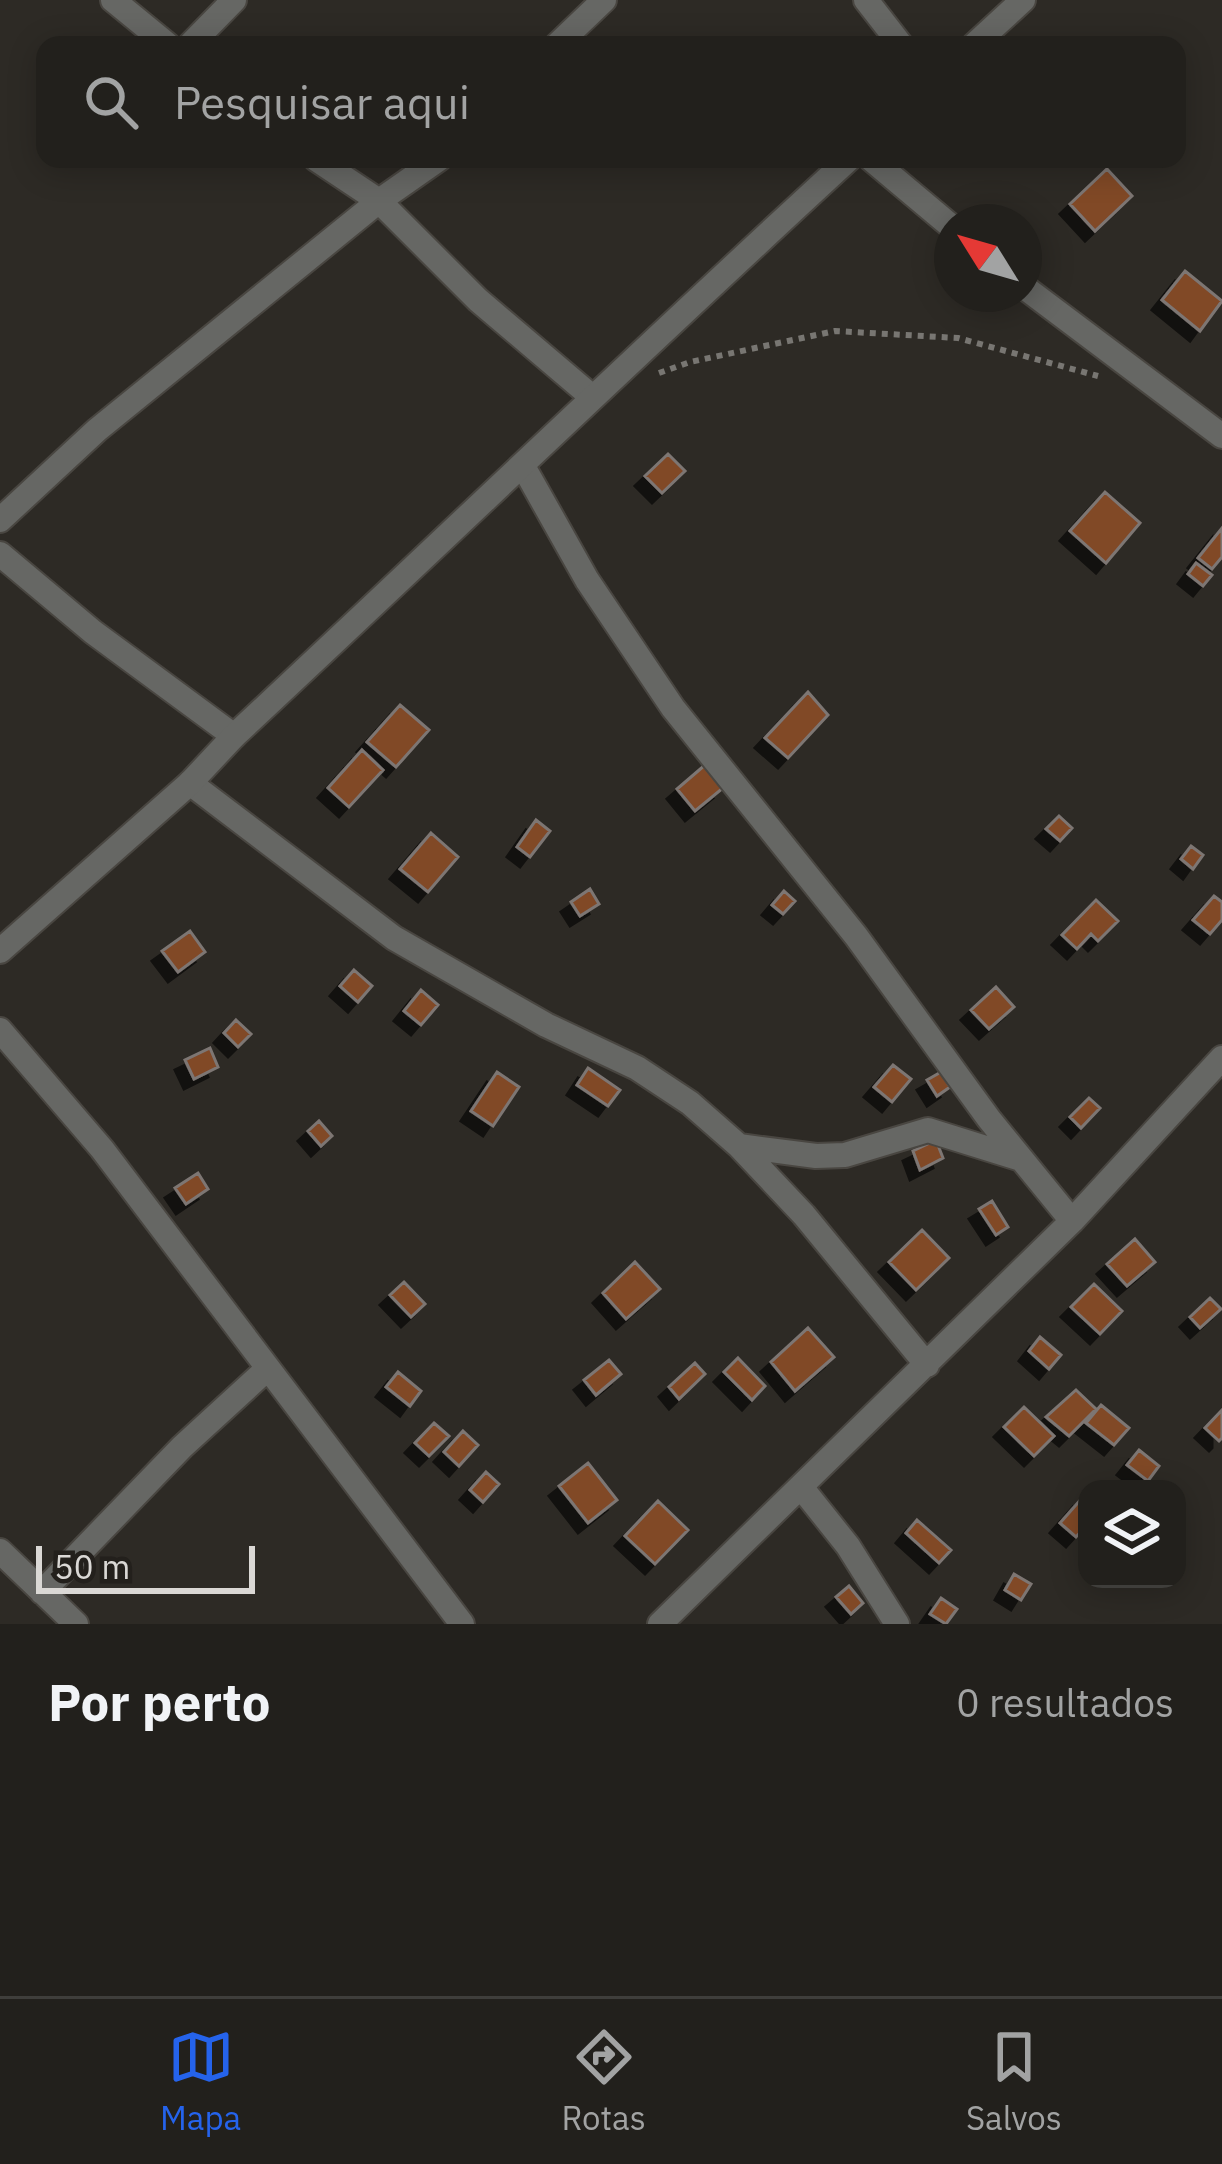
<!DOCTYPE html>
<html lang="pt">
<head>
<meta charset="utf-8">
<style>
	body { margin:0; font-family:"IBM Plex Sans",sans-serif; background:#2a2825; color:#f1f3f6 }
	.controls { position:absolute; right:36px; bottom:36px; display:grid; overflow:hidden; border-radius:24px; box-shadow:0 6px 30px #0003 }
	.controls button { width:108px; height:108px; display:grid; place-items:center; padding:0; border:0; border-bottom:3px solid #3f3e3b; background:#22201c; color:#f1f3f6; font:60px sans-serif }
	.compass { position:absolute; left:934px; top:204px; width:108px; height:108px; border-radius:50%; background:#22201c; box-shadow:0 6px 30px #0003; rotate:307deg }
	.scale { position:absolute; left:36px; bottom:30px; width:219px; box-sizing:border-box; padding-left:12px; border:6px solid #dad8d5; border-top:0; font-size:33px; line-height:42px; white-space:nowrap; color:#dad8d5; -webkit-text-stroke:9px #23201c; paint-order:stroke }
	.list { margin:0; padding:0; list-style:none }
	h2 { display:flex; justify-content:space-between; align-items:center; height:156px; margin:0; padding:0 48px; font-size:51px }
	h2 small { font-size:39px; font-weight:400; color:#a2a3a3 }
	.icon { flex:none; width:66px; height:66px; fill:none; stroke:currentColor; stroke-width:2; stroke-linecap:round; stroke-linejoin:round }
	.map { position:relative; flex:none; width:1222px; height:1624px; overflow:hidden }
	.search { position:absolute; background:#22201c; box-shadow:0 6px 30px #0003; left:36px; right:36px; top:36px; height:132px; display:flex; align-items:center; gap:30px; box-sizing:border-box; padding:0 42px; border-radius:24px; color:#a2a3a3; font-size:45px }
	.sheet { height:372px; background:#22201c }
	nav { display:flex; justify-content:space-around; align-items:center; box-sizing:border-box; height:168px; border-top:3px solid #3f3e3b; background:#22201c; font-size:33px; color:#a2a3a3 }
	nav a { display:grid; justify-items:center; gap:6px }
	nav .on { color:#2563eb }
	.map>svg:first-child { display:block }
</style>
</head>
<body>
<div class="map">
<svg width="1222" height="1624" viewBox="0 0 1222 1624">
	<defs>
		<filter id="shadow"><feDropShadow dx="-10" dy="10" stdDeviation="0" flood-color="#0009"/></filter>
	</defs>
	<rect width="100%" height="100%" fill="#2d2a25"/>
	<path fill="#814828" stroke="#7d7673" stroke-width="3" filter="url(#shadow)" d="M 1107,169 L 1132,196 L 1095,231 L 1070,204 Z
		M 1185,271 L 1222,301 L 1200,331 L 1162,300 Z
		M 668,454 L 685,471 L 662,493 L 645,476 Z
		M 1105,492 L 1140,523 L 1106,563 L 1070,531 Z
		M 1222,528 L 1222,557 L 1212,569 L 1198,558 Z
		M 1196,563 L 1212,575 L 1203,586 L 1188,574 Z
		M 808,692 L 828,715 L 788,758 L 765,738 Z
		M 400,705 L 429,730 L 396,767 L 367,742 Z
		M 362,750 L 383,770 L 349,807 L 328,788 Z
		M 705,765 L 723,788 L 695,811 L 677,789 Z
		M 1059,816 L 1072,828 L 1060,841 L 1046,829 Z
		M 536,820 L 550,831 L 530,857 L 517,847 Z
		M 431,833 L 458,857 L 428,892 L 400,869 Z
		M 1191,846 L 1203,855 L 1193,869 L 1181,859 Z
		M 590,889 L 599,904 L 580,916 L 571,902 Z
		M 784,891 L 795,901 L 783,914 L 772,905 Z
		M 1214,896 L 1222,902 L 1222,920 L 1210,934 L 1193,920 Z
		M 1096,900 L 1118,921 L 1098,941 L 1091,934 L 1077,949 L 1062,935 Z
		M 190,931 L 205,952 L 178,972 L 162,951 Z
		M 354,970 L 372,986 L 358,1002 L 340,986 Z
		M 996,987 L 1014,1007 L 989,1029 L 971,1010 Z
		M 421,990 L 438,1005 L 421,1025 L 404,1011 Z
		M 236,1020 L 251,1034 L 238,1047 L 224,1033 Z
		M 210,1048 L 218,1067 L 194,1079 L 185,1060 Z
		M 893,1065 L 911,1079 L 892,1102 L 874,1087 Z
		M 588,1068 L 620,1090 L 608,1106 L 577,1085 Z
		M 497,1072 L 519,1087 L 493,1126 L 471,1111 Z
		M 941,1072 L 950,1087 L 937,1096 L 927,1080 Z
		M 1089,1098 L 1100,1108 L 1081,1128 L 1070,1117 Z
		M 319,1121 L 332,1136 L 321,1146 L 308,1131 Z
		M 936,1140 L 943,1158 L 920,1170 L 913,1151 Z
		M 198,1173 L 208,1189 L 186,1204 L 175,1188 Z
		M 992,1201 L 1008,1227 L 996,1235 L 979,1209 Z
		M 922,1230 L 949,1258 L 916,1290 L 889,1262 Z
		M 1135,1239 L 1155,1262 L 1127,1286 L 1107,1264 Z
		M 635,1262 L 660,1289 L 626,1319 L 603,1293 Z
		M 404,1282 L 425,1304 L 411,1317 L 390,1295 Z
		M 1094,1284 L 1122,1311 L 1100,1334 L 1071,1307 Z
		M 1210,1298 L 1221,1309 L 1200,1328 L 1190,1317 Z
		M 808,1328 L 834,1357 L 795,1391 L 771,1362 Z
		M 1040,1337 L 1061,1355 L 1049,1369 L 1029,1351 Z
		M 738,1358 L 765,1386 L 752,1400 L 724,1372 Z
		M 609,1360 L 621,1374 L 596,1395 L 584,1380 Z
		M 695,1363 L 705,1374 L 679,1399 L 669,1387 Z
		M 398,1372 L 421,1391 L 410,1406 L 386,1387 Z
		M 1076,1390 L 1096,1409 L 1069,1436 L 1046,1417 Z
		M 1101,1405 L 1129,1428 L 1114,1445 L 1086,1423 Z
		M 1024,1407 L 1054,1436 L 1034,1456 L 1004,1427 Z
		M 1222,1410 L 1222,1438 L 1219,1441 L 1205,1428 Z
		M 434,1423 L 449,1436 L 429,1456 L 415,1443 Z
		M 463,1431 L 478,1445 L 459,1466 L 444,1452 Z
		M 1139,1450 L 1159,1466 L 1148,1481 L 1127,1465 Z
		M 588,1463 L 617,1500 L 588,1523 L 559,1486 Z
		M 486,1472 L 499,1484 L 483,1502 L 470,1490 Z
		M 1083,1497 L 1087,1501 L 1087,1525 L 1076,1537 L 1060,1523 Z
		M 658,1501 L 688,1530 L 655,1564 L 625,1536 Z
		M 917,1520 L 951,1550 L 939,1563 L 906,1533 Z
		M 1014,1574 L 1031,1584 L 1021,1600 L 1005,1590 Z
		M 849,1586 L 863,1603 L 851,1614 L 836,1597 Z
		M 941,1598 L 957,1609 L 946,1624 L 930,1614 Z"/>
	<g fill="none" stroke-linecap="round" stroke-linejoin="round">
		<defs>
			<path id="minor" d="M 113,0 L 168,45
				M 866,0 L 901,45
				M 190,45 L 234,0
				M 557,45 L 604,0
				M 316,159 L 379,201 L 478,300 L 591,396
				M 871,159 L 952,227
				M 1024,287 L 1222,436
				M 523,466 L 587,580 L 673,708 L 856,936 L 989,1119 L 1072,1221
				M 0,520 L 97,430 L 379,201 L 439,159
				M 0,554 L 93,632 L 234,736
				M 190,783 L 394,938 L 546,1025 L 637,1068 L 690,1103 L 739,1146 L 804,1215 L 927,1365
				M 0,1030 L 102,1149 L 462,1624
				M 739,1146 L 816,1156 L 845,1155 L 928,1130 L 1021,1159
				M 801,1487 L 848,1546 L 897,1624
				M 0,1551 L 76,1624
				M 42,1592 L 182,1447 L 266,1370
				M 660,1624 L 1072,1221 L 1222,1058"/>
			<path id="tertiary" d="M 974,45 L 1023,0
				M 0,951 L 190,783 L 234,736 C 440,544 642,349 849,159"/>
		</defs>
		<use href="#minor" stroke="#494641" stroke-width="28"/>
		<use href="#tertiary" stroke="#494641" stroke-width="28"/>
		<path stroke="#787672" stroke-width="6" stroke-dasharray="6 6" stroke-linecap="butt" d="M 659,373 L 690,362 L 835,331 L 958,338 L 1098,376"/>
		<use href="#minor" stroke="#666764" stroke-width="24"/>
		<use href="#tertiary" stroke="#666764" stroke-width="24"/>
	</g>
</svg>
<div class="controls">
<button><svg class="icon" aria-label="layers" viewBox="0 0 24 24"><path d="M12 4l9 5-9 5-9-5zM3 14l9 5 9-5"/></svg></button>
</div>
<svg class="compass" viewBox="-18 -18 36 36"><path d="M0-13l5 13h-10z" fill="#e53935"/><path d="M0 13l5-13h-10z" fill="#a2a3a3"/></svg>
<div class="scale">50 m</div>
<div class="search"><svg class="icon" aria-label="search" viewBox="0 0 24 24"><circle cx="10" cy="10" r="6"/><path d="M15 15l6 6"/></svg>Pesquisar aqui</div>
</div>
<section class="sheet">
<h2>Por perto<small>0 resultados</small></h2>
<ul class="list">
</ul>
</section>
<nav>
<a class="on"><svg class="icon" aria-label="map" viewBox="0 0 24 24"><path d="M3 6l6-2 6 2 6-2v14l-6 2-6-2-6 2zM9 4v14M15 6v14"/></svg>Mapa</a>
<a><svg class="icon" aria-label="directions" viewBox="0 0 24 24"><path d="M12 3l9 9-9 9-9-9zM9 14v-3h6M13 9l2 2-2 2"/></svg>Rotas</a>
<a><svg class="icon" aria-label="saved" viewBox="0 0 24 24"><path d="M7 4h10v16l-5-4-5 4z"/></svg>Salvos</a>
</nav>
</body>
</html>
